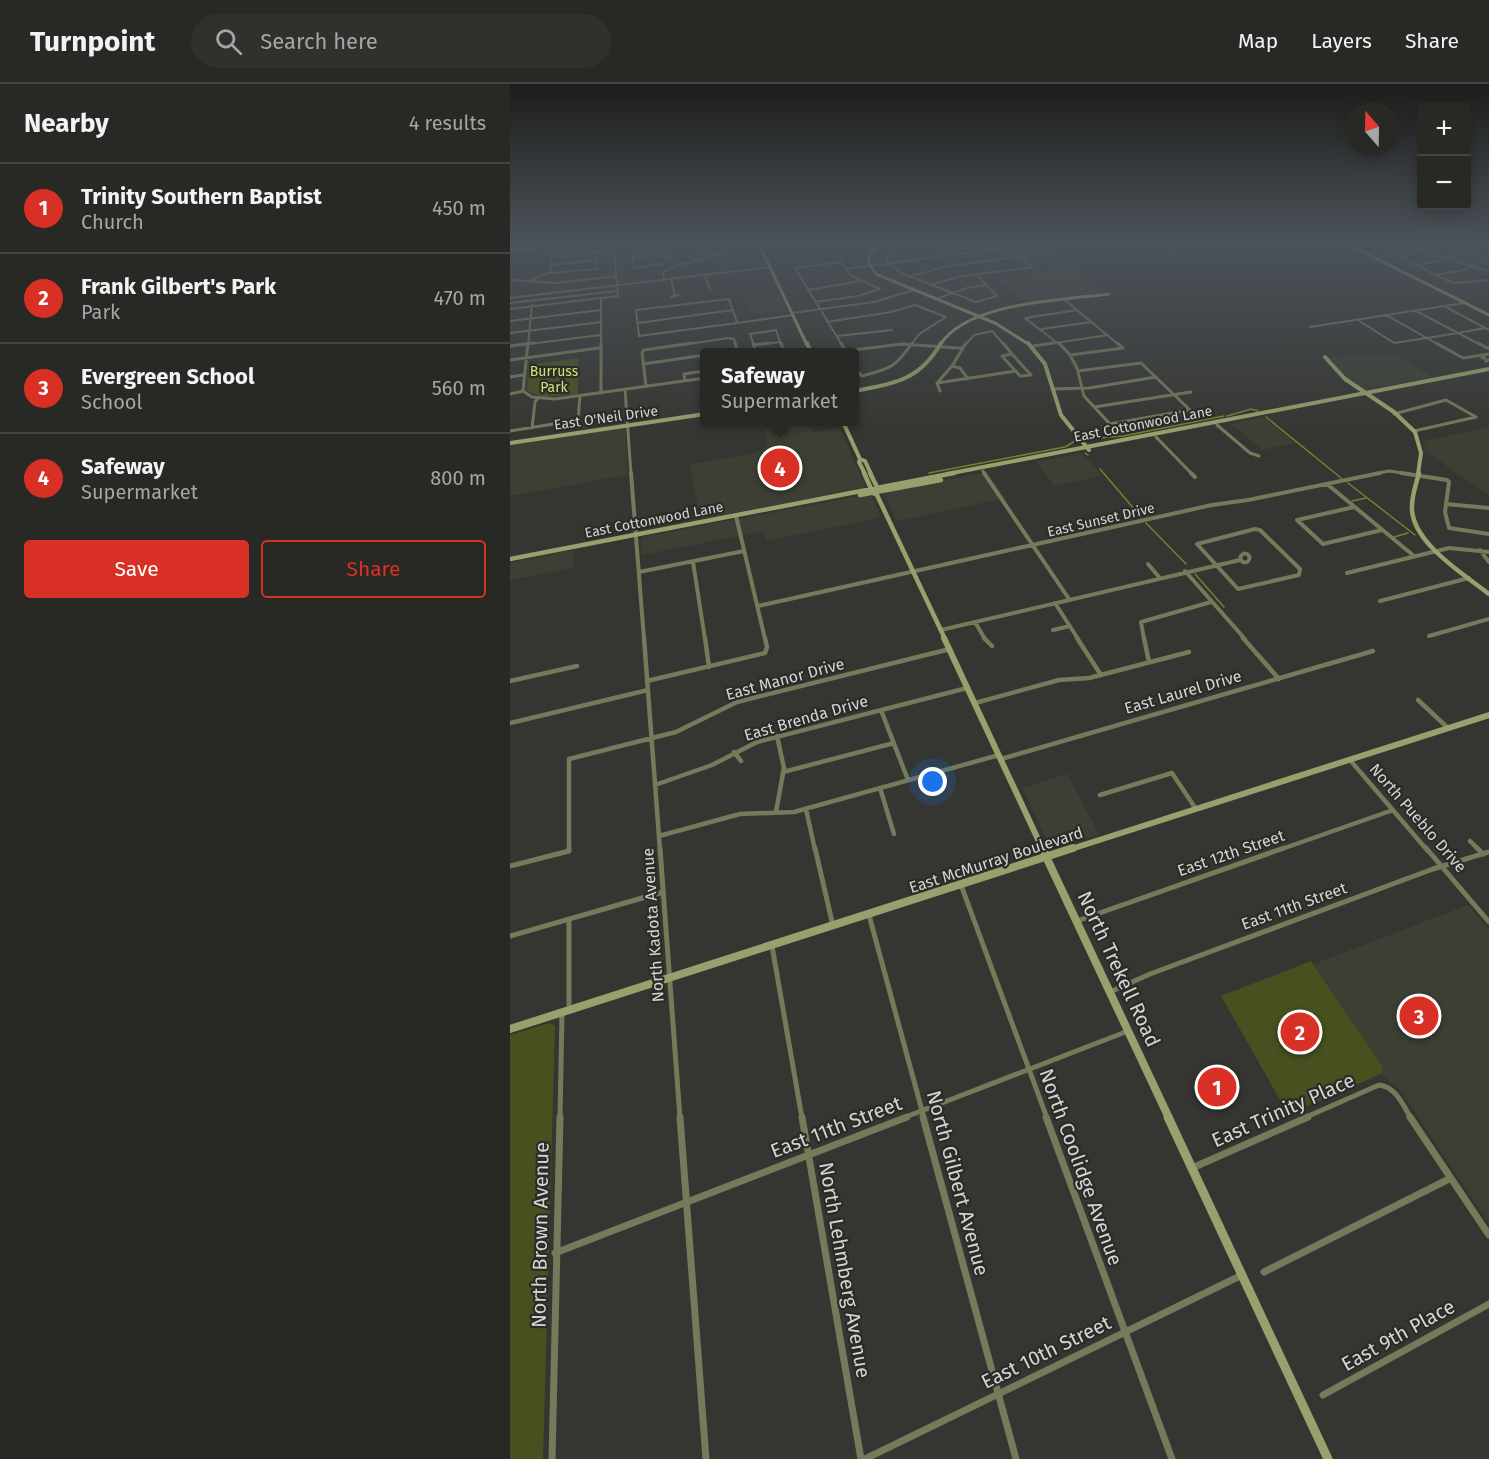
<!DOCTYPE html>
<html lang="en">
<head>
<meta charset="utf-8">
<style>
	body { margin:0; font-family:"Fira Sans",sans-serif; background:#30302d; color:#f1f3f6 }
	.controls { position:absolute; right:18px; top:18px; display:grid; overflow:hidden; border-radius:6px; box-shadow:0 3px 15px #0003 }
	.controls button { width:54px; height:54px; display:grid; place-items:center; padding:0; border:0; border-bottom:2px solid #444442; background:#282825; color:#f1f3f6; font:30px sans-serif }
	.compass { position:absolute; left:835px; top:18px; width:54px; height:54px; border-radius:50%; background:#282825; box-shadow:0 3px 15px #0003; rotate:340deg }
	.you { position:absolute; left:423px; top:698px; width:21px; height:21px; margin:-15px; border:4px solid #fff; border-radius:50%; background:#1a73e8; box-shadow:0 0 0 9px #1a73e833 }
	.badge { display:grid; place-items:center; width:39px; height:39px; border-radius:50%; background:#d93025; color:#fff; font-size:20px; font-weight:700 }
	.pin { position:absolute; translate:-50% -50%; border:3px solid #fff; box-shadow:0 2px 6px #0006 }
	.popup { position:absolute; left:190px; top:264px; width:159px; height:78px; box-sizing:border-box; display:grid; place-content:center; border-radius:6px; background:#282825; filter:drop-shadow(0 2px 4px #0005); font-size:20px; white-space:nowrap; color:#a5a6a7 }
	.popup b { font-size:22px; color:#f1f3f6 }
	.popup::after { content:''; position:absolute; left:50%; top:100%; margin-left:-12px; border:12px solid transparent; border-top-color:#282825 }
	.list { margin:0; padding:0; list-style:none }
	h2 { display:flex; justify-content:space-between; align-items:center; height:78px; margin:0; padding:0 24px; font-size:26px }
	h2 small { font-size:20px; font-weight:400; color:#a5a6a7 }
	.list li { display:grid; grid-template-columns:39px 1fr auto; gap:18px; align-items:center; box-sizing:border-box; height:90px; padding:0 24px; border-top:2px solid #444442 }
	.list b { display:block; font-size:22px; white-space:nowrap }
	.list p { margin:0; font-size:20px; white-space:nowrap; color:#a5a6a7 }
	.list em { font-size:20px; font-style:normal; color:#a5a6a7 }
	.actions { display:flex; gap:12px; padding:18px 24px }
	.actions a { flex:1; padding:14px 0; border:2px solid #d93025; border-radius:6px; text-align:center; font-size:21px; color:#d93025 }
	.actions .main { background:#d93025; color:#fff }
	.icon { flex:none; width:33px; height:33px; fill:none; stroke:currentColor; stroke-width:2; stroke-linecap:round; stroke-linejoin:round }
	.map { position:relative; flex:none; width:979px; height:1375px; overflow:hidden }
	header { display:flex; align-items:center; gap:36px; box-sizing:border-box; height:84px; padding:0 30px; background:#282825; border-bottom:2px solid #444442 }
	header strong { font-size:28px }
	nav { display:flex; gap:33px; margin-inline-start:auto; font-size:21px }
	.search { width:420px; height:54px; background:#30302d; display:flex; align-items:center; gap:15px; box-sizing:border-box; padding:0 21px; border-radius:33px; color:#a5a6a7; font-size:22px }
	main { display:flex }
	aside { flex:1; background:#282825 }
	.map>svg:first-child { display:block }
</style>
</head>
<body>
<header>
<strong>Turnpoint</strong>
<div class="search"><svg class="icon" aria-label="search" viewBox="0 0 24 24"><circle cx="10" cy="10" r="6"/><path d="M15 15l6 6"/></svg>Search here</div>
<nav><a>Map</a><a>Layers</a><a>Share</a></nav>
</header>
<main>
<aside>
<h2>Nearby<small>4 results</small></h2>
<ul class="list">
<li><span class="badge">1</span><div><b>Trinity Southern Baptist</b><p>Church</p></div><em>450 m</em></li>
<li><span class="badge">2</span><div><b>Frank Gilbert's Park</b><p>Park</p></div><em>470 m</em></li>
<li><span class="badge">3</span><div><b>Evergreen School</b><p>School</p></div><em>560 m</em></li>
<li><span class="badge">4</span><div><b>Safeway</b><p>Supermarket</p></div><em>800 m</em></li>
</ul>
<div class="actions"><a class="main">Save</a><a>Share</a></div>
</aside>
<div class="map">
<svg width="979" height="1375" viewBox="0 0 979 1375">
	<rect width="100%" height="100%" fill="#353631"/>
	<path fill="#3d3f34" d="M 564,183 L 599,210 L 516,222 L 486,193 Z
		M 269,210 L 276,226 L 241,230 L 235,215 Z
		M 886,272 L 923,293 L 853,306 L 838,297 L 817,273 Z
		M 753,333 L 786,359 L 752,366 L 721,340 Z
		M 273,338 L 298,338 L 303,348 L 330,344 L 355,402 L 351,405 L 190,435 L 180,380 L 245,369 L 256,363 L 258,358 L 254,345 L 274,342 Z
		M 979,343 L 979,411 L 915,367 L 914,357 Z
		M 115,344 L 118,391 L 0,412 L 0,360 Z
		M 572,369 L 593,392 L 544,402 L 526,378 Z
		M 477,388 L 496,414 L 387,437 L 374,411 L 376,408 Z
		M 354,411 L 362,413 L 371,434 L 256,457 L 253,447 L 132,471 L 131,456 L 134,453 Z
		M 64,466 L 64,484 L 0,496 L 0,479 Z
		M 557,690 L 589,750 L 545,764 L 540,762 L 512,704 Z
		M 958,821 L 979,845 L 979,1139 L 891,1007 L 871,990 L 873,983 L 804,880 Z"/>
	<path fill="#485020" d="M 68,274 L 68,310 L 33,313 L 17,307 L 18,281 Z
		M 801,877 L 873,983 L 871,990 L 778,1030 L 711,912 Z
		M 40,939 L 45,942 L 33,1375 L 0,1375 L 0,951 Z"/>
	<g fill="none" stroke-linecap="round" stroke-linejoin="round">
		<path stroke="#758130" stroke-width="1.5" d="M 717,332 L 741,325 L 748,327
			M 756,333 L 831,394
			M 577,355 L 613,352 L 714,332
			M 575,369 L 578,371
			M 590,385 L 631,433
			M 419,389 L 555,363 L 565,357
			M 838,399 L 905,451
			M 842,417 L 856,414
			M 636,439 L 676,480
			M 884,453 L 898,449
			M 685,490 L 714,523"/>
		<path stroke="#747a5a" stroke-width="2" d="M 453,158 L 386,163 L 378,171 L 377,177 L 391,189 L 466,218 L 487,212 L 466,190
			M 492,158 L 523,183
			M 636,158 L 641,158
			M 656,158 L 665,166
			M 891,158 L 917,169 L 979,187
			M 963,158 L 979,165
			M 529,161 L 552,158
			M 211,164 L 249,160
			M 873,165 L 943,199 L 979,196
			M 142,171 L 162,172 L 151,180 L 124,184 L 122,173 Z
			M 887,172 L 901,170 L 932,158
			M 41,173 L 104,166
			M 184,178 L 184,175 L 190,171 L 206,170
			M 906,181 L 926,178 L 971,162
			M 337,185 L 500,163
			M 39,189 L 87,185 L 86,176 L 41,181
			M 195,191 L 200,205
			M 926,191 L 953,186 L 979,175
			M 400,192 L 439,182 L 539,169
			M 161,195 L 165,211
			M 0,196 L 47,199 L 106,192
			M 22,196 L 40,188 L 42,167 L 45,166
			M 154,196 L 153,189 C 170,175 194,180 212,168 L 210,162 L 196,158
			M 420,201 L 452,192 L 523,183
			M 298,206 L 350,197
			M 165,211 L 169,211 L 161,213 Z
			M 0,214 L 261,183
			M 91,214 L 91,261
			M 219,215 L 227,239 L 129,252 L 126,226 Z
			M 426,215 L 457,204 L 476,201
			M 555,216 L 609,261
			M 305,218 L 348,212 L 370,205
			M 0,219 L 108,207
			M 934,222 L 956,219
			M 0,225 L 108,212 L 103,158
			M 906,227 L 948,249 L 975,244
			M 282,229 L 364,218 L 404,206
			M 515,234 L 550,261
			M 515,234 L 567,226
			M 848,236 L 884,259 L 917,254 L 876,231
			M 0,237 L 91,226
			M 317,238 L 381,228 L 405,221 L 436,233
			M 128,239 L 223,226
			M 227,239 L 283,231
			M 800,243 L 934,222 L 979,246
			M 532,245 L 581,238
			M 0,249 L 92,238
			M 327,252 L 382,246
			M 11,261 L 90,251
			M 18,261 L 22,221
			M 172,261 L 218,254 L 224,255 L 226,261
			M 244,261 L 240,250 L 266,246 L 271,261
			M 247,261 L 270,258
			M 332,261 L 285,184 L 331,178 L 342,192 L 370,205
			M 387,261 L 401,261
			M 401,261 L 409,250 L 436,233
			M 455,261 L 464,251 L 482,247 L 494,261
			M 532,261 L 598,251
			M 929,261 L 917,254 L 948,249 L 971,261"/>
		<path stroke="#747a5a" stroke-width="3" d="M 91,259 L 91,309
			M 225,259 L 228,268
			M 243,259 L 246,268
			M 271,259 L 274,268
			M 331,259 L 336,268
			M 493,259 L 502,270
			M 549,259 L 560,271 L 567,284 L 574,312 L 600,340 L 680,326 L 631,279 L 568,287
			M 607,259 L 613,264
			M 926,259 L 953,274 L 979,270
			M 968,259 L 979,265
			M 244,261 L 260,259
			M 0,262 L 23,259
			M 523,262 L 543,259
			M 449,264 L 453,264 L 456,259
			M 453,264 L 442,282 L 427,299 L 506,287
			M 335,267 L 392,260 L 449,264 L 431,263
			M 215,268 L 227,267
			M 502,270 L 521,291 L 510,292 L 492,272 Z
			M 560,271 L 613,264
			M 972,274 L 975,274
			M 0,276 L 89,264
			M 976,277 L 979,276
			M 133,280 L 195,271
			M 442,282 L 450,284 L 458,295
			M 345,285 L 352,292 C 381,284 385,284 402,259
			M 0,293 L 13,291
			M 175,296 L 174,290 L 194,287 L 195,290
			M 427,299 L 430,307
			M 136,302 L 132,268 L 134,266 L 182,259
			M 115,305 L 121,390
			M 542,305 L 579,304 L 646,293
			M 13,307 L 22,313 L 45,315 L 195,294
			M 13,307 L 18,259
			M 0,310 L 13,307
			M 584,323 L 681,308
			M 884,330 L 936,316 L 966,333 L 904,347
			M 707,341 L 740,369 L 749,372
			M 22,344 L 25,318 L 28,314
			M 0,347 L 68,336 L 70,312
			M 646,353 L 682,390
			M 473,387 L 475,390
			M 863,390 L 879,387 L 900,390"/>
		<path stroke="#747a5a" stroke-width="4" d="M 121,389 L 134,555
			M 474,389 L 559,515
			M 681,389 L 685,393
			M 891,389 L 937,396 L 939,398 L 935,428 L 939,444 L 979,450
			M 817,400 L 904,472
			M 936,420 L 979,424
			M 844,423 L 787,436 L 813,460 L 872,446
			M 226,432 L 255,555
			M 745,445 L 750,446 L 790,485 L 789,491 L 728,505 L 687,460 Z
			M 970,466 L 979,478
			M730.5 474a4.5 4.5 0 1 1 9 0a4.5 4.5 0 1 1-9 0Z
			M 183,478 L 195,555
			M 638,480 L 649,493
			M 675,487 L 735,555
			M 129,488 L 234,467
			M 837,489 L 939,464 L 979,468
			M 870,517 L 959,494
			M 545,519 L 568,555
			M 248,522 L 702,421 L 738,416 L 870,389
			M 465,538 L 475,555
			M 431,546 L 730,476
			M 543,546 L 560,542
			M 919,552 L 979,535
			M 634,555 L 631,538 L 701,518"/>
		<path stroke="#747a5a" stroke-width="4.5" d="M 134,554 L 150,766
			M 195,554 L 199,583
			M 474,554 L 482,562
			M 567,554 L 591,591
			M 634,554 L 639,578
			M 733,554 L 769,595
			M 0,597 L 67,582
			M 137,597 L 255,569 L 257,563 L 255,554
			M 908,616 L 938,644
			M 465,619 L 549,596 L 579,594 L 679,568
			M 371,626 L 398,696
			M 0,639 L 138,606
			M 224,668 L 231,677
			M 491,675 L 863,567
			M 840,676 L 917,766
			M 273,688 L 384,659
			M 145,701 L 202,681 L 247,658 L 457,604
			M 370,704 L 384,750
			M 590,711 L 662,689 L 686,725
			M 296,725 L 305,766
			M 266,728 L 274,684 L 267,652
			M 149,752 L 230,730 L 284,728 L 489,671
			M 960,757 L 969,766
			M 59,766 L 59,675 L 166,648 L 227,618 L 440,565
			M 769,766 L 883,726"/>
		<path stroke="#747a5a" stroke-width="5" d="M 150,764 L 170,1034
			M 305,764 L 323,842
			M 916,764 L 979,838
			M 967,764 L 973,770
			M 0,782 L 59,767 L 59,764
			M 451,801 L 537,1034
			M 359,831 L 414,1034
			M 59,835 L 59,926
			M 567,837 L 774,764
			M 0,852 L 153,808
			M 262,862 L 292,1034
			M 600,908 L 640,890 L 923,785 L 979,768
			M 50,1034 L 52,929
			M 393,1034 L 618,947
			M 794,1034 L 869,1001 C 886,1003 893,1021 901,1034"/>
		<path stroke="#747a5a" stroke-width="7" d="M 170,1033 L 196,1375
			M 292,1033 L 351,1375
			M 413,1033 L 506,1375
			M 536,1033 L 662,1375
			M 900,1033 L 979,1151
			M 682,1084 L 798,1033
			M 45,1169 L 397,1033
			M 754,1188 L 941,1094
			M 813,1311 L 979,1220
			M 42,1375 L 50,1033
			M 355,1375 L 732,1191"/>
		<path stroke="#97a16d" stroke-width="3" d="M 248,158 L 297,261
			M 370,158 L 360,170 L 358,178 L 366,190 L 485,239 L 520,261
			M 833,158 L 979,231
			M 841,162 L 869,158
			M 0,166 L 76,158
			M 430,261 C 457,218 553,216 599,210"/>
		<path stroke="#97a16d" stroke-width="4" d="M 297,259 L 301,268
			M 518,259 L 535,280 L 551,331 L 579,366
			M 815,273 L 835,295 L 884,328 L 905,348 L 911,369 L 908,390
			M 345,307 C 385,299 409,297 431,259
			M 333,338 L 350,375 L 355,377 L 361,390
			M 0,359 L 195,330
			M 350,375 L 349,378 L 355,390
			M 437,390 L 979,285"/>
		<path stroke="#97a16d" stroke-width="4.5" d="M 354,389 L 363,409 L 367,411 L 435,555
			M 360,389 L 369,407
			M 909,389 C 906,401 901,413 902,426 C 904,460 955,491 979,510
			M 350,411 L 431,396
			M 0,475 L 444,389"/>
		<path stroke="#97a16d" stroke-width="6" d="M 434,554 L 533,766
			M 558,766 L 979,631"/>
		<path stroke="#97a16d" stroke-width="8" d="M 532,764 L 659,1034
			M 0,945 L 563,764"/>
		<path stroke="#97a16d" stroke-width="9" d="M 658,1033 L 818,1375"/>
	</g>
	<linearGradient id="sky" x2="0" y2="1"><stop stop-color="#1d1e1b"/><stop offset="0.45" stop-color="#4b525a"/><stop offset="1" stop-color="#4b525a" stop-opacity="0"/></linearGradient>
	<rect width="979" height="351" fill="url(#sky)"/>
	<g text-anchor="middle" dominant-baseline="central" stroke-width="4.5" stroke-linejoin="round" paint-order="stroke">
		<g font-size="14" fill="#d0e275" stroke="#2b2c27">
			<text x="44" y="287">Burruss<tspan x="44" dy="16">Park</tspan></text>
		</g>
		<g font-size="14" fill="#d5d6d3" stroke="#2b2c27">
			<text transform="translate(96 334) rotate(-8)">East O'Neil Drive</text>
			<text transform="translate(633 340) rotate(-11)">East Cottonwood Lane</text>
			<text transform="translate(144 436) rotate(-11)">East Cottonwood Lane</text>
			<text transform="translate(591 436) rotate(-13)">East Sunset Drive</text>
		</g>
		<g font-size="16" fill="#d5d6d3" stroke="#2b2c27">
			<text transform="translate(275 595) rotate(-15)">East Manor Drive</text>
			<text transform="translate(673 608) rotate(-16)">East Laurel Drive</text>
			<text transform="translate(296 634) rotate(-16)">East Brenda Drive</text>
			<text transform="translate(908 734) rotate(49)">North Pueblo Drive</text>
			<text transform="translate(721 769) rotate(-19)">East 12th Street</text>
			<text transform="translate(486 776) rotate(-18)">East McMurray Boulevard</text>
			<text transform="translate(784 822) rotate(-20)">East 11th Street</text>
			<text transform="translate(143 841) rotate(-94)">North Kadota Avenue</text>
		</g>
		<g font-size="20" fill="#d5d6d3" stroke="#2b2c27">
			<text transform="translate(609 885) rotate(65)">North Trekell Road</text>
			<text transform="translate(773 1026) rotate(-24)">East Trinity Place</text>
			<text transform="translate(326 1043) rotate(-21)">East 11th Street</text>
			<text transform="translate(571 1083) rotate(70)">North Coolidge Avenue</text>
			<text transform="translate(448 1099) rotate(75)">North Gilbert Avenue</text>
			<text transform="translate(30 1151) rotate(-89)">North Brown Avenue</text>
			<text transform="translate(335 1186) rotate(80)">North Lehmberg Avenue</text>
			<text transform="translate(888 1251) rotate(-29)">East 9th Place</text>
			<text transform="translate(536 1268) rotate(-26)">East 10th Street</text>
		</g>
	</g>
</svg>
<div class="controls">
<button>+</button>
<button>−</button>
</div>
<svg class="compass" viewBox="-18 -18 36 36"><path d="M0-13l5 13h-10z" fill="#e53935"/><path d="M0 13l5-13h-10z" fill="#a5a6a7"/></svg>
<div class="you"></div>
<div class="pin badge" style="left:707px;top:1003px">1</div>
<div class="pin badge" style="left:790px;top:948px">2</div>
<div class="pin badge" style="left:909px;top:932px">3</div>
<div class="pin badge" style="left:270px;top:384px">4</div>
<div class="popup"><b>Safeway</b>Supermarket</div>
</div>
</main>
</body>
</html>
